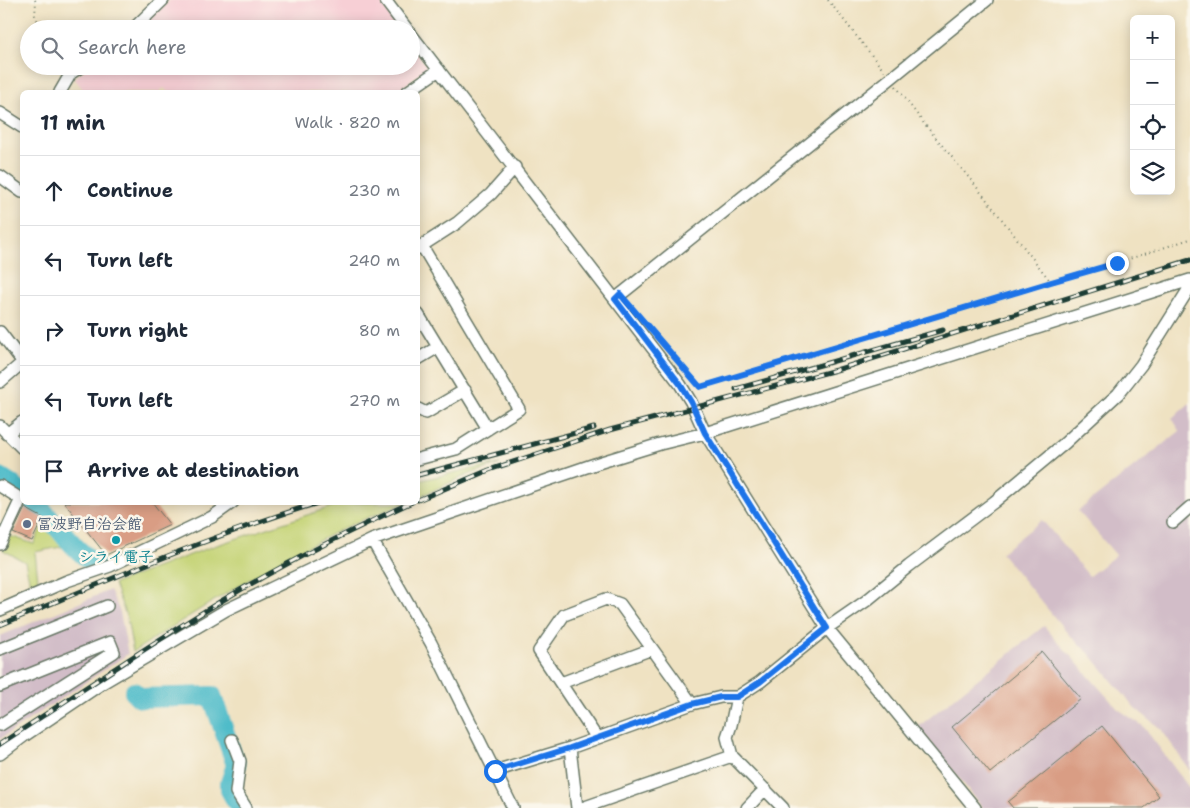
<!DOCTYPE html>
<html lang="en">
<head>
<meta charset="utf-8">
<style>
	body { margin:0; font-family:"Shantell Sans","Klee One",sans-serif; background:#f2f2f3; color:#1f2937 }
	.controls { position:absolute; right:15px; top:15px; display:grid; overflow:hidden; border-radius:8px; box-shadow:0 2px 12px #0003 }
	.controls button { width:45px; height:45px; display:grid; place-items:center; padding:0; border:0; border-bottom:1px solid #e0e1e3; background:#fff; color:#1f2937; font:25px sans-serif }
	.stop { position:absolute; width:15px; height:15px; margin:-11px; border:4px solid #1a73e8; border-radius:50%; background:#fff }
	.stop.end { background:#1a73e8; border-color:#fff; box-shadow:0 1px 5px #0008 }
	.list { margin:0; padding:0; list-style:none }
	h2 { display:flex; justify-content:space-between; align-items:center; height:65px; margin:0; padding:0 20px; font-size:21px }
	h2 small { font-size:16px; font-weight:400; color:#747a83 }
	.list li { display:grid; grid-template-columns:32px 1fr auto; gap:15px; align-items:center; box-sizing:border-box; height:70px; padding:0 20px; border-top:1px solid #e0e1e3 }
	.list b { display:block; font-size:19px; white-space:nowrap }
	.list em { font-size:16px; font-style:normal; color:#747a83 }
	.icon { flex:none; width:28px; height:28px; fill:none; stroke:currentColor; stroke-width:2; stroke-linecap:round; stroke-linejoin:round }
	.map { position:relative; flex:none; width:1190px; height:808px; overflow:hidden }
	.search { position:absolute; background:#fff; box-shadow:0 2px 12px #0003; left:20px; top:20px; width:400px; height:55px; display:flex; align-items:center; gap:12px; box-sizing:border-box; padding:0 18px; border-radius:28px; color:#747a83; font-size:19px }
	.panel { position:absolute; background:#fff; box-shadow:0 2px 12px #0003; left:20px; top:90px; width:400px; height:415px; border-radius:8px }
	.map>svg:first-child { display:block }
</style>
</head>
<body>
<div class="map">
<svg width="1190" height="808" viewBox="0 0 1190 808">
	<rect width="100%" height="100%" fill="#fbf7ec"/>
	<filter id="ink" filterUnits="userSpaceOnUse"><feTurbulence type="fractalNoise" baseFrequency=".02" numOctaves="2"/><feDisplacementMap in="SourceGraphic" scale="10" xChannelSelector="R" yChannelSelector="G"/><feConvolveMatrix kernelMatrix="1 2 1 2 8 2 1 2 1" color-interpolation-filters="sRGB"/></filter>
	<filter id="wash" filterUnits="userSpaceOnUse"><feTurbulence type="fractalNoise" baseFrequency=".0096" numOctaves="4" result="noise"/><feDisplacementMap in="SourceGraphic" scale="20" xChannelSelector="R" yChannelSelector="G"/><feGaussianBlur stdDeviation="1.12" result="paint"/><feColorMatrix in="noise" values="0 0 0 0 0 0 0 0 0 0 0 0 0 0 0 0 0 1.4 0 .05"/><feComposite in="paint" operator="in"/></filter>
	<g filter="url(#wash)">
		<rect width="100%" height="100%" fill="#efe2c2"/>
		<path fill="#f7cfd5" d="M 170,0 L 379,0 L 400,29 L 140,29 Z
			M 411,45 L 427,67 L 397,92 L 168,92 L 164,88 L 158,92 L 85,92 L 74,78 L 90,66 L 411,66 Z"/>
		<path fill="#d2bdc8" d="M 1190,403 L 1190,771 L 1161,729 L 1135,708 L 1088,652 L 1070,636 L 1001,553 L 1042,520 L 1089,576 L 1116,555 L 1078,511 L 1180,431 L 1172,418 Z
			M 110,590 L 120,612 L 128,654 L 0,739 L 0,636 Z
			M 1044,626 L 1118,709 L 1143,726 L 1190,789 L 1190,808 L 983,808 L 918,727 Z"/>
		<path fill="#c4d375" stroke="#728854" d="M 500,464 L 472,473 L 418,497 L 418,481 L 465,470 Z
			M 343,503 L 405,503 C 383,512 359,520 338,531 C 267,567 199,609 133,652 L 127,618 L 114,584 L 211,547 Z
			M 43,523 L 66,546 L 35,552 L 39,589 L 31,588 L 25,562 L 3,550 L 10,536 L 34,544 Z"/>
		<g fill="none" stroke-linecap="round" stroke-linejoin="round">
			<path stroke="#4fbcc9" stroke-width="20" d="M 0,477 L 11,484 L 22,494
				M 33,502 L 42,510 L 76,548 L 95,565
				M 134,692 L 140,698 L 212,696 L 236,765 L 230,783 L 230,790 L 240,808"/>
		</g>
		<g id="blocks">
			<path fill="#d99d84" d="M 64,502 L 152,502 L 170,525 L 106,555 Z
				M 25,508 L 43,518 L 32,541 L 13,533 Z
				M 1042,652 L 1081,699 L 990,773 L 952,727 Z
				M 1102,726 L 1159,796 L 1144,808 L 1013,808 L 1008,802 Z"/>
		</g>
	</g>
	<g filter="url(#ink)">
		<use href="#blocks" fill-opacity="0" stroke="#687766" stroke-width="1"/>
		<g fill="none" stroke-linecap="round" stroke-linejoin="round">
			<defs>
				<path id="minor" d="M 385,0 L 407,29
					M 133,29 L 163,0
					M 411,34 L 680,384 L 691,402 L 705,433 L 827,628 L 975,808
					M 60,92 L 71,73 L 82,66
					M 407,92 L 439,70
					M 0,113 L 22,127
					M 0,176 L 22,192
					M 418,248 L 457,223 L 491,194 L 515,167
					M 615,299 L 890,79 L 987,0
					M 418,314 L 488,429
					M 0,332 L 22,361
					M 418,359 L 438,347
					M 0,382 L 22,363
					M 418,409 L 426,413 L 465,390
					M 0,426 L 22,448
					M 7,434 L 22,422
					M 418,459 L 456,449 L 519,409 L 422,246
					M 0,486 L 21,499 L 0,544
					M 1173,522 L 1190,507
					M 372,540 L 431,643 L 513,808
					M 0,610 L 67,581 L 110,566 L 212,517 L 233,502
					M 0,649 L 107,606
					M 561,683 L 652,649
					M 0,686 L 110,642 L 114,652 L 0,725
					M 737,697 L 731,725 L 727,737 L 732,756 L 783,808
					M 597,738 L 539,651 L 564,615 L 606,599 L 620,604 L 692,704
					M 232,740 L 240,761 L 236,792 L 246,808
					M 570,748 L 577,808
					M 0,754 L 24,736 L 104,682 L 226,610 L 372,540 L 595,464 L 660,444 L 705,433 L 1190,280
					M 495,771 L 570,748 L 692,704 L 721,697 L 737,697 L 760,682 L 827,628 L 866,601 L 909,566 L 994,502 L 1065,443 L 1118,394 L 1141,365 L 1190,287
					M 582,808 L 732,756
					M 747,808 L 765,789"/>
			</defs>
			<use href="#minor" stroke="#687766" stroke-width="14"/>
			<path stroke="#687766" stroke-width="2" stroke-dasharray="1 4" stroke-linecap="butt" d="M 35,0 L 36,2 L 35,15 L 41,29
				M 828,0 L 884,71
				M 896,86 L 922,121 L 975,185 L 1051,282
				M 683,368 L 700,387 L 1117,263 L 1190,239"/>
			<use href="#minor" stroke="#fff" stroke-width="11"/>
			<defs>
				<path id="rail" d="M 736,389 L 943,330
					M 418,475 L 594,428
					M 418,500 L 489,470 L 549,450 L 610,430 L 836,370 L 1190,260
					M 0,625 C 106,581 211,535 321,502
					M 0,744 C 74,696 147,646 223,600 C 284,564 347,532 412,502"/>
			</defs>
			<use href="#rail" stroke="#1f3d34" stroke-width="5"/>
			<use href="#rail" stroke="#fbf7ec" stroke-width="3" stroke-dasharray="9" stroke-linecap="butt"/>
		</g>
	</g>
	<g fill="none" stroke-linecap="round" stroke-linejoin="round" filter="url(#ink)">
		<path stroke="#1a73e8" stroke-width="6" d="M 495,771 L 570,748 L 692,704 L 721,697 L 737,697 L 760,682 L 827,628 L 705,433 L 691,402 L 680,384 L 615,299 L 620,294 L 700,387 L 1051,282 L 1117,263"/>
	</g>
	<circle fill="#5c6f8a" stroke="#fbf7ec" stroke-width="2" cx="27" cy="524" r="5"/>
	<circle fill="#0f9aa8" stroke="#fbf7ec" stroke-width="2" cx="116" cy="540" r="5"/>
	<g text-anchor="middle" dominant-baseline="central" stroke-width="5" stroke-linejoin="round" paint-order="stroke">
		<g font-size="15" font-weight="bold" fill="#4e5e75" stroke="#fbf7ec" text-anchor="start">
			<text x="37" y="524">冨波野自治会館</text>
		</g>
		<g font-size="15" font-weight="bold" fill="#0d838f" stroke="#fbf7ec">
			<text x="116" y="557">シライ電子</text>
		</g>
	</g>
</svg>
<div class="controls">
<button>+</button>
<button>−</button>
<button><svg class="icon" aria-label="locate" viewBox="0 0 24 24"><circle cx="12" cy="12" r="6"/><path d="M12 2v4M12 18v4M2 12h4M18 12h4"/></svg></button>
<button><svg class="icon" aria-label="layers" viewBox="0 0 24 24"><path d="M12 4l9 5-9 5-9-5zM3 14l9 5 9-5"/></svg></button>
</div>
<div class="stop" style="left:495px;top:771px"></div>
<div class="stop end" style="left:1117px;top:263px"></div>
<div class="search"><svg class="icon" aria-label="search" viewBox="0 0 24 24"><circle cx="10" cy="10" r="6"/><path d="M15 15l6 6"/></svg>Search here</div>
<section class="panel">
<h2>11 min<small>Walk · 820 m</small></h2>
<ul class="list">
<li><svg class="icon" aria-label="ahead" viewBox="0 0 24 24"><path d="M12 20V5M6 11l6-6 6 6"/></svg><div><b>Continue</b></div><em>230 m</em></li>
<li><svg class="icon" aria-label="left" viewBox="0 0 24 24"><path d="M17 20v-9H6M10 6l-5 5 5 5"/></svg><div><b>Turn left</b></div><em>240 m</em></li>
<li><svg class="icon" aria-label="right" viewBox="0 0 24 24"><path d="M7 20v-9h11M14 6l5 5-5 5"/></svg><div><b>Turn right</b></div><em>80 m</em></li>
<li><svg class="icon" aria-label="left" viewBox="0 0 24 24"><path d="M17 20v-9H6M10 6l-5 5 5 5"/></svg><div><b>Turn left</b></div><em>270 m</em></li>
<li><svg class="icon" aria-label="arrive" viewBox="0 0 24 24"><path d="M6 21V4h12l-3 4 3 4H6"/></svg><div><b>Arrive at destination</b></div></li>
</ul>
</section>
</div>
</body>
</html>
